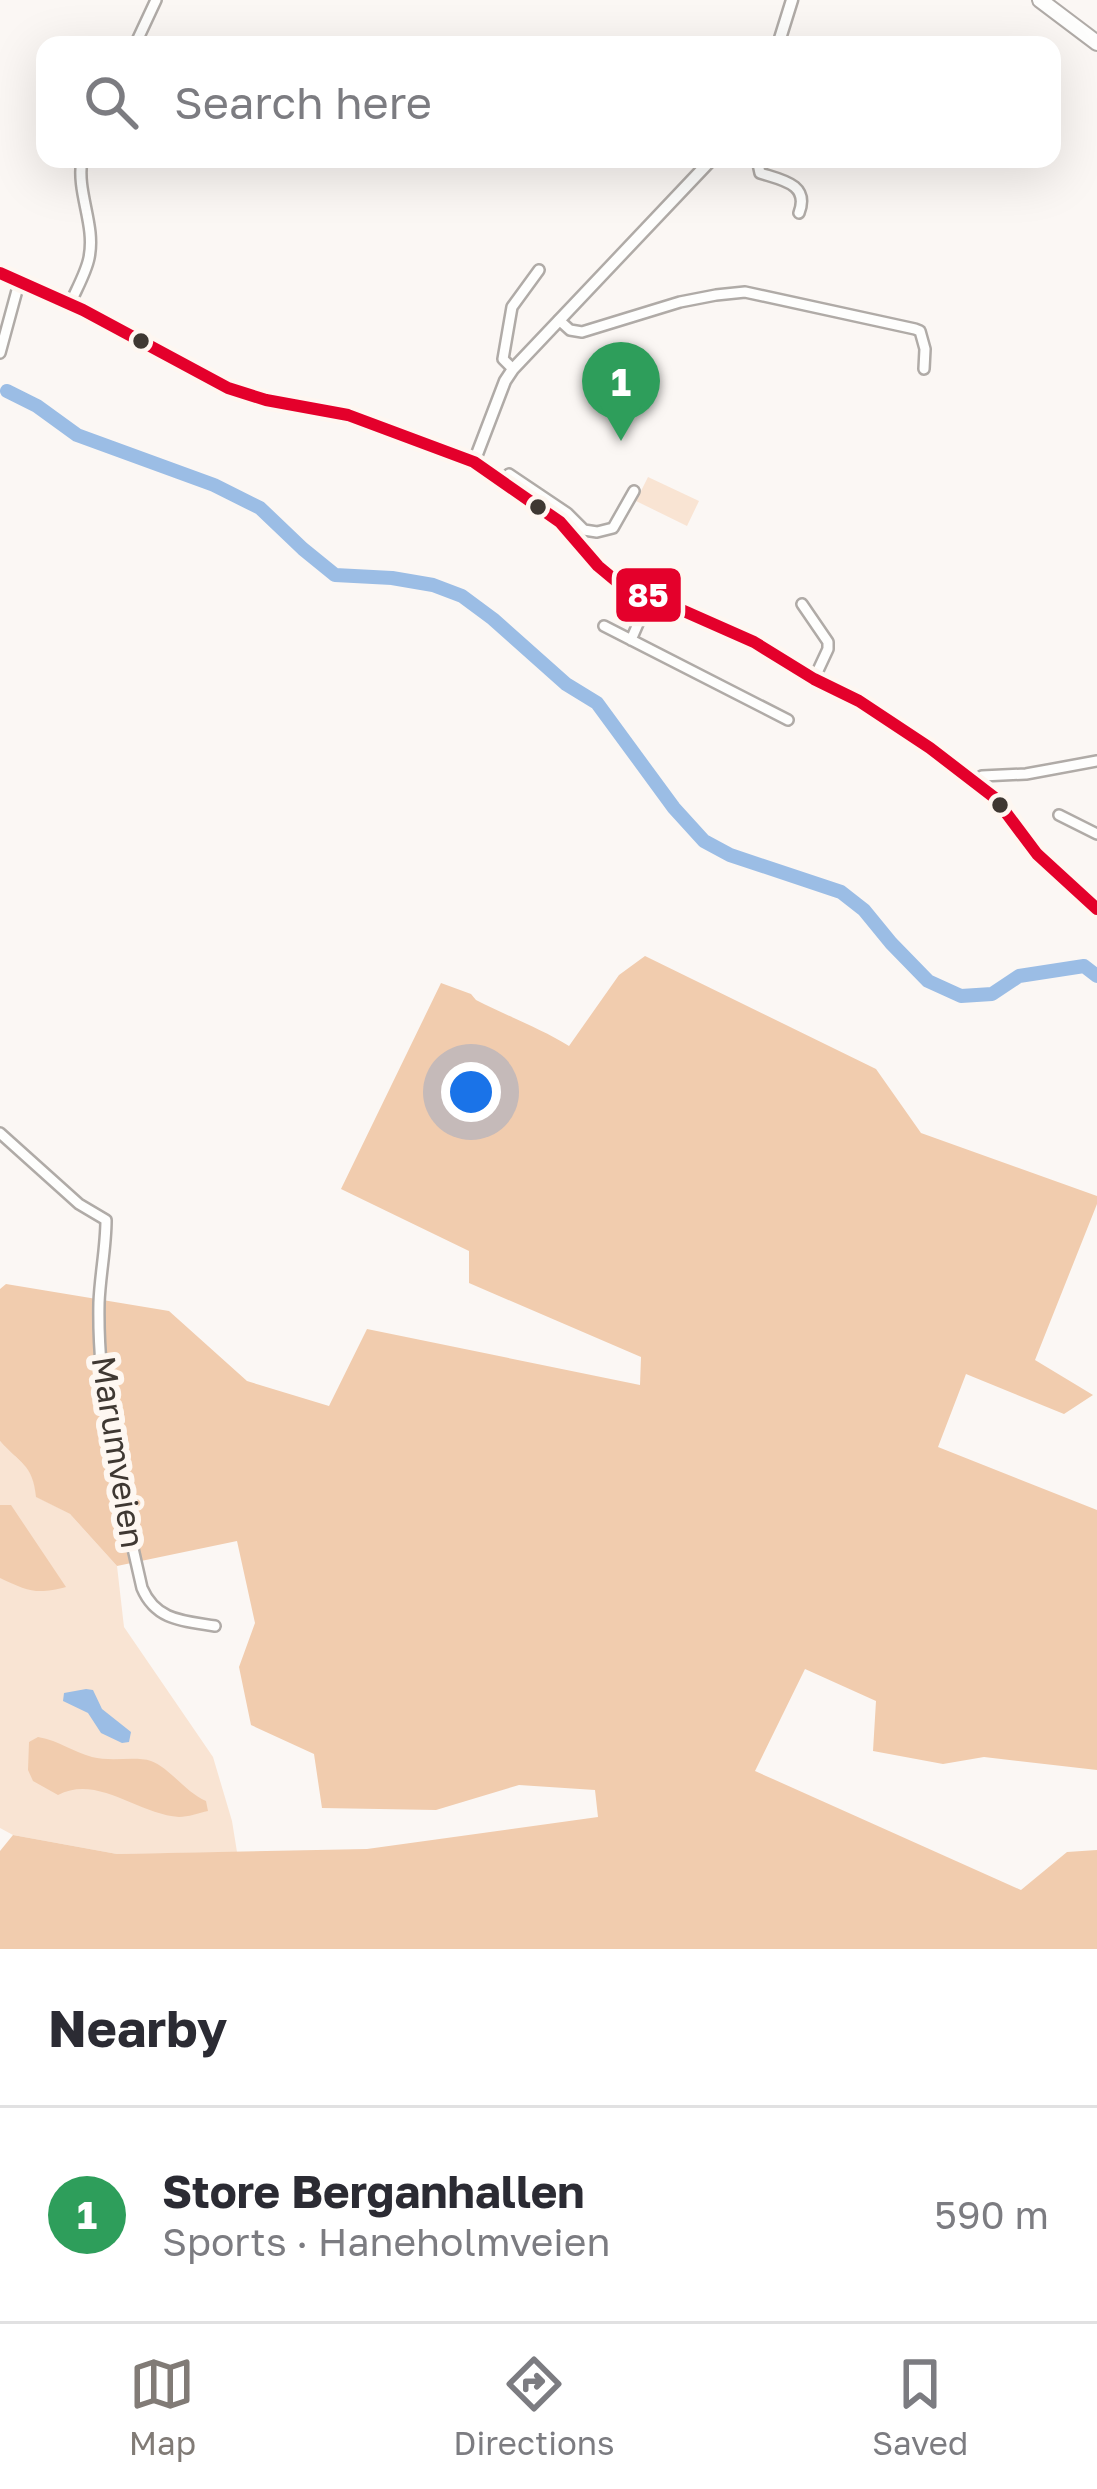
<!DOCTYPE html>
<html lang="en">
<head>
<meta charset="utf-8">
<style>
	body { margin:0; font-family:"Golos Text",sans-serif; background:#f7f7f7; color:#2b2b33 }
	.you { position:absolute; left:471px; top:1092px; width:42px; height:42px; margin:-30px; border:9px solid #fff; border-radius:50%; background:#1a73e8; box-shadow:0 0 0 18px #1a73e833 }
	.badge { display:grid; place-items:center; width:78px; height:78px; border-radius:50%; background:#817b76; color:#fff; font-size:39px; font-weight:700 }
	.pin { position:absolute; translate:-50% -99px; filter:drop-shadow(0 3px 6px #0008) }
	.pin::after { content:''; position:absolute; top:63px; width:42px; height:36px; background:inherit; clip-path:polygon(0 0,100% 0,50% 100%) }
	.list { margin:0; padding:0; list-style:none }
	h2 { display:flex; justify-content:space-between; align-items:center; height:156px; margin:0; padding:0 48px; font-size:51px }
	h2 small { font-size:39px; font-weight:400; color:#7c7c81 }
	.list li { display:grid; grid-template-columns:78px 1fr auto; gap:36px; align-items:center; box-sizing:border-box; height:216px; padding:0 48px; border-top:3px solid #e1e1e2 }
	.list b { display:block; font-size:45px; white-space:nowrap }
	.list p { margin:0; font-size:39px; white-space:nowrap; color:#7c7c81 }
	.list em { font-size:39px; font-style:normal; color:#7c7c81 }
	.icon { flex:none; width:66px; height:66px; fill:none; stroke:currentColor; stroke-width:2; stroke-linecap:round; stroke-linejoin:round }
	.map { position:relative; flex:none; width:1097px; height:1949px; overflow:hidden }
	.search { position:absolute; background:#fff; box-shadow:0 12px 48px #0002; left:36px; right:36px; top:36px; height:132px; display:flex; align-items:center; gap:30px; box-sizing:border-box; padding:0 42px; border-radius:24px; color:#7c7c81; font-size:45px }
	.sheet { height:372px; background:#fff }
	nav { display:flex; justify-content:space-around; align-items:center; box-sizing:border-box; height:168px; border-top:3px solid #e1e1e2; background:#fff; font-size:33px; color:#7c7c81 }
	nav a { display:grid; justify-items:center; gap:6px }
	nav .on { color:#817b76 }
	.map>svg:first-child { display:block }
</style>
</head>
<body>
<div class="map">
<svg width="1097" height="1949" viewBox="0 0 1097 1949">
	<rect width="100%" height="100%" fill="#fbf7f4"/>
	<path fill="#f9e4d3" d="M 648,477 L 699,501 L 687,526 L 636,501 Z
		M 0,1441 C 19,1463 33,1464 37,1497 L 70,1514 L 117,1566 L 124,1627 L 213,1757 L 232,1821 L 237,1852 L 117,1854 L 13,1835 L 0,1828 Z"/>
	<path fill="#f1ccae" d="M 645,956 L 876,1069 L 921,1133 L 1097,1196 L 1097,1204 L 1035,1360 L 1093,1395 L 1064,1414 L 966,1374 L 938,1447 L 1097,1510 L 1097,1770 L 984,1757 L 943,1764 L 873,1751 L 876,1701 L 805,1669 L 755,1771 L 1021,1890 L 1067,1852 L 1097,1850 L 1097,1949 L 0,1949 L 0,1851 L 13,1835 L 117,1854 L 367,1849 L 598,1817 L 595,1790 L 519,1785 L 436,1810 L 322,1808 L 314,1754 L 251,1725 L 239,1667 L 255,1623 L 237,1541 L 117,1566 L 70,1514 L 36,1497 C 33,1464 19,1463 0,1441 L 0,1289 L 6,1284 L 169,1311 L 247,1381 L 329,1406 L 367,1329 L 640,1385 L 641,1357 L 469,1283 L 469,1251 L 341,1189 L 441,983 L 471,994 L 476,1000 C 507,1016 540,1028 569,1046 L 619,975 Z
		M 0,1505 L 11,1505 L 66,1587 C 37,1595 27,1591 0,1578 Z
		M 38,1737 C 60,1741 73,1752 92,1757 C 111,1762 136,1756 151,1761 C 170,1768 185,1792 206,1801 L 208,1811 C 199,1813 188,1817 179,1817 C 138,1814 97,1774 58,1795 L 33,1781 L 28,1770 L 29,1742 Z"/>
	<path fill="#9bbde5" d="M 86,1689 L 93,1690 L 102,1709 L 131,1732 L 129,1742 L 122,1743 L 101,1733 L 88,1713 L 63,1701 L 64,1693 Z"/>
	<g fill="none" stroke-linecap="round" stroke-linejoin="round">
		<path stroke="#9bbde5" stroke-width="14" d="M 7,391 L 37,406 L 77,435 L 214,485 L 260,508 L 303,549 L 335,575 L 392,578 L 433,585 L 462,596 L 493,619 L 566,684 L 597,703 L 674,808 L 704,841 L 730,855 L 841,892 L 864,910 L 891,943 L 928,981 L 961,996 L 992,994 L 1019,976 L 1084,966 L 1097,976"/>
		<defs>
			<path id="minor" d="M 135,45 L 156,0
				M 757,159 L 760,173 C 782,180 810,184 799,213
				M 70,304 C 76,290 86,273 89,258 C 96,224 76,193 82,159
				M 559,320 L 570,330 L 582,332 L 680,302 L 716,295 L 745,292 L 915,329 L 920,331 L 925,349 L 924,369
				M 0,353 L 19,283
				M 513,369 L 503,359 L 512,307 L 539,270
				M 509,474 L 567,513 L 584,530 L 597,532 L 613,528 L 634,491
				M 802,604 L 828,642 L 828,649 L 814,679
				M 604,626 L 788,720
				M 631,640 L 650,596
				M 974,781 L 982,776 L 1026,774 L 1097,761
				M 1059,815 L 1097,834
				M 0,1133 L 79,1204 L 106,1220 C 106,1248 100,1275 99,1303 C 97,1400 121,1495 142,1588 C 156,1621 184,1621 215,1626"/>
			<path id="tertiary" d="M 778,45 L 792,0
				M 474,462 L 505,381 L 513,369 L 712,159"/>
			<path id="secondary" d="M 0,273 L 83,310 L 228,388 L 266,400 L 348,415 L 474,462 L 560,522 L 598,566 L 616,581 L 754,642 L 814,679 L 859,701 L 930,748 L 995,798 L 1037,854 L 1097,909"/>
			<path id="primary" d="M 1040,0 L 1097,43"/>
		</defs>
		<use href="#minor" stroke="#b0aba7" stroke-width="14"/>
		<use href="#tertiary" stroke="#b0aba7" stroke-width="15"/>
		<use href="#secondary" stroke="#b0aba7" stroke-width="16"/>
		<use href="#primary" stroke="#b0aba7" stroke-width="18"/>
		<use href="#minor" stroke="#fefefd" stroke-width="9"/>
		<use href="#tertiary" stroke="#fefefd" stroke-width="10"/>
		<use href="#secondary" stroke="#fefefd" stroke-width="12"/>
		<use href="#primary" stroke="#fefefd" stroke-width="14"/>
		<defs>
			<path id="bus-1" d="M 0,273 L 83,310 L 228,388 L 266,400 L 348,415 L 474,462 L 560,522 L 598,566 L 616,581 L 754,642 L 814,679 L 859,701 L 930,748 L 995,798 L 1037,854 L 1097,909"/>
		</defs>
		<use href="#bus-1" stroke="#fef7f1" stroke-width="21"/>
		<use href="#bus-1" stroke="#e4002b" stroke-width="12"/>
	</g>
	<g fill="#3f3832" stroke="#fef7f1" stroke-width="4.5">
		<circle cx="141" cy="341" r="10"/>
		<circle cx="538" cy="507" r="10"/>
		<circle cx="1000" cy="805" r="10"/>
	</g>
	<g text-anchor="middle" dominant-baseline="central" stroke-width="12" stroke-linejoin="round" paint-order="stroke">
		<g font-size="33" fill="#3f3832" stroke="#fef7f1">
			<text transform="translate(119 1452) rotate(81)">Marumveien</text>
		</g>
	</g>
	<rect stroke="#fef7f1" stroke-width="4.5" x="614" y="566" width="69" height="58" rx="12" fill="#e4002b"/>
	<g font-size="33" text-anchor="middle" font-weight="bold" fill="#fff">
		<text x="648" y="607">85</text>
	</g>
</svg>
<div class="you"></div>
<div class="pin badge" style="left:621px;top:441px;background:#2e9e5b">1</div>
<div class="search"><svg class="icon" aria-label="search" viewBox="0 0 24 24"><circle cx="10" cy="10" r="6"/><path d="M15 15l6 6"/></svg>Search here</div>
</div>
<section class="sheet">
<h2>Nearby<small></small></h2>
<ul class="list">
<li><span class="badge" style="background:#2e9e5b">1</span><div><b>Store Berganhallen</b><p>Sports · Haneholmveien</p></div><em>590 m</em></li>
</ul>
</section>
<nav>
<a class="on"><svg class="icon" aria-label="map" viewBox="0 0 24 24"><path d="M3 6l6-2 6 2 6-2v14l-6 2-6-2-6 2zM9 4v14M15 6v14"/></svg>Map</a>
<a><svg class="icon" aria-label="directions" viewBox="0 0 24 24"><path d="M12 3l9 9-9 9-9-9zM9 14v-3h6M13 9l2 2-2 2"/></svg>Directions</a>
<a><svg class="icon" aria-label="saved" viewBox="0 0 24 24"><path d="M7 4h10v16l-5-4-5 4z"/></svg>Saved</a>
</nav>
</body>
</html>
